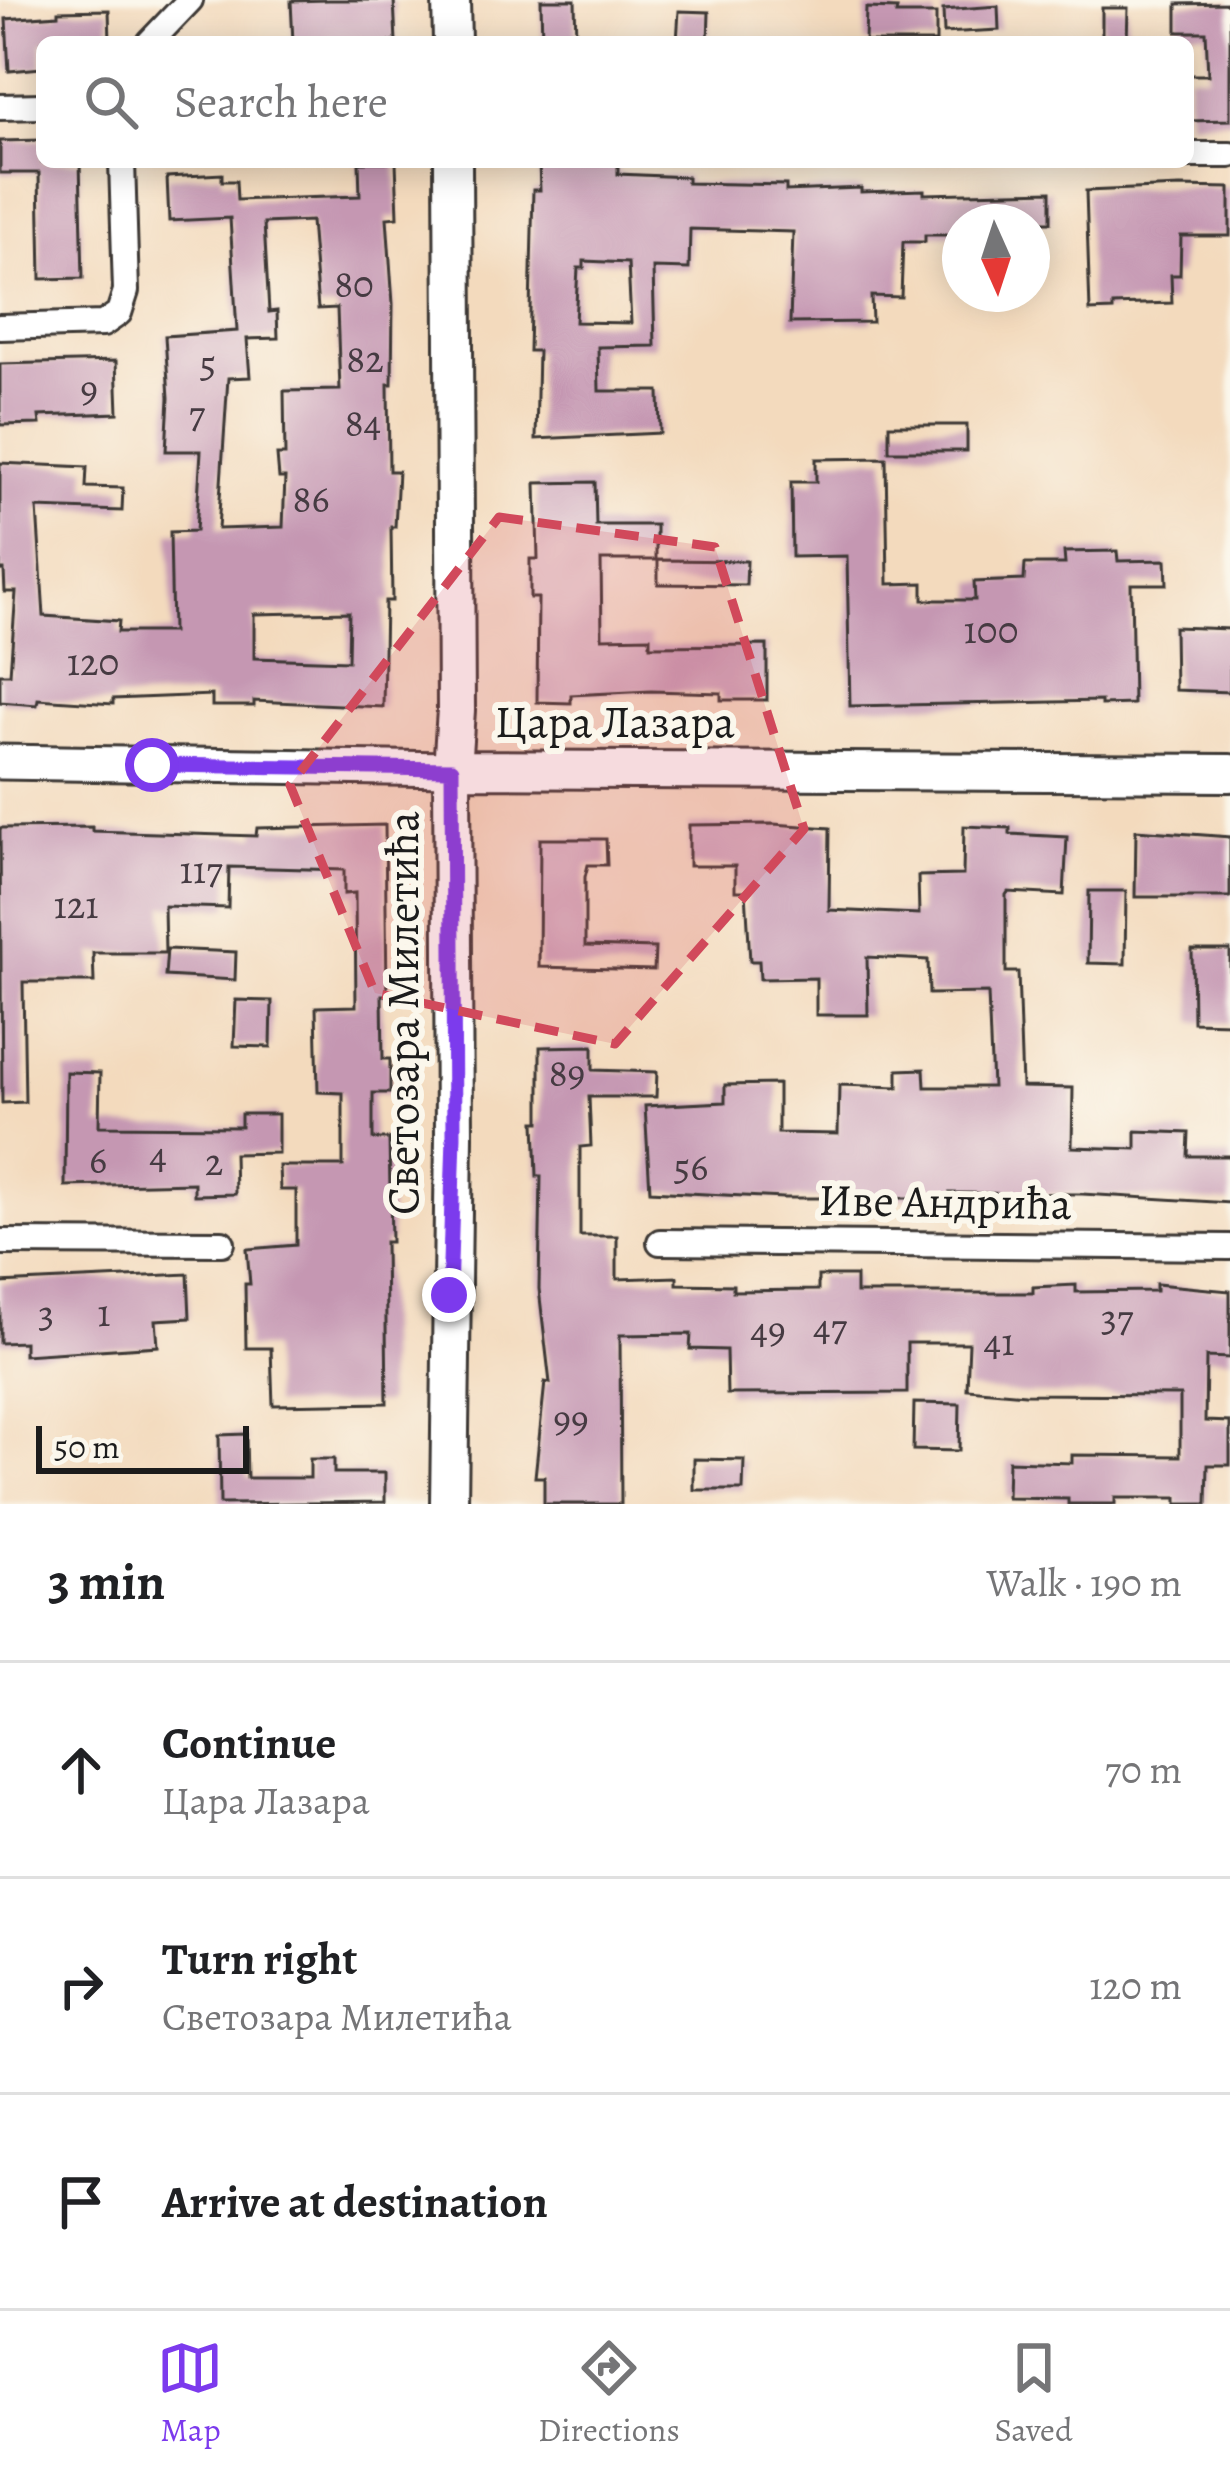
<!DOCTYPE html>
<html lang="en">
<head>
<meta charset="utf-8">
<style>
	body { margin:0; font-family:Alegreya,serif; background:#f6f6f6; color:#202124 }
	.compass { position:absolute; left:942px; top:204px; width:108px; height:108px; border-radius:50%; background:#fff; box-shadow:0 6px 30px #0003; rotate:177deg }
	.scale { position:absolute; left:36px; bottom:30px; width:213px; box-sizing:border-box; padding-left:12px; border:6px solid #1c1c1c; border-top:0; font-size:33px; line-height:42px; white-space:nowrap; color:#1c1c1c; -webkit-text-stroke:9px #fbf7ec; paint-order:stroke }
	.stop { position:absolute; width:36px; height:36px; margin:-27px; border:9px solid #7c3aed; border-radius:50%; background:#fff }
	.stop.end { background:#7c3aed; border-color:#fff; box-shadow:0 3px 12px #0008 }
	.list { margin:0; padding:0; list-style:none }
	h2 { display:flex; justify-content:space-between; align-items:center; height:156px; margin:0; padding:0 48px; font-size:51px }
	h2 small { font-size:39px; font-weight:400; color:#757577 }
	.list li { display:grid; grid-template-columns:78px 1fr auto; gap:36px; align-items:center; box-sizing:border-box; height:216px; padding:0 48px; border-top:3px solid #e0e0e0 }
	.list b { display:block; font-size:45px; white-space:nowrap }
	.list p { margin:0; font-size:39px; white-space:nowrap; color:#757577 }
	.list em { font-size:39px; font-style:normal; color:#757577 }
	.icon { flex:none; width:66px; height:66px; fill:none; stroke:currentColor; stroke-width:2; stroke-linecap:round; stroke-linejoin:round }
	.map { position:relative; flex:none; width:1230px; height:1504px; overflow:hidden }
	.search { position:absolute; background:#fff; box-shadow:0 6px 30px #0003; left:36px; right:36px; top:36px; height:132px; display:flex; align-items:center; gap:30px; box-sizing:border-box; padding:0 42px; border-radius:18px; color:#757577; font-size:45px }
	.sheet { height:804px; background:#fff }
	nav { display:flex; justify-content:space-around; align-items:center; box-sizing:border-box; height:168px; border-top:3px solid #e0e0e0; background:#fff; font-size:33px; color:#757577 }
	nav a { display:grid; justify-items:center; gap:6px }
	nav .on { color:#7c3aed }
	.map>svg:first-child { display:block }
</style>
</head>
<body>
<div class="map">
<svg width="1230" height="1504" viewBox="0 0 1230 1504">
	<rect width="100%" height="100%" fill="#fbf7ec"/>
	<filter id="ink" filterUnits="userSpaceOnUse"><feTurbulence type="fractalNoise" baseFrequency=".00833" numOctaves="2"/><feDisplacementMap in="SourceGraphic" scale="24" xChannelSelector="R" yChannelSelector="G"/><feConvolveMatrix kernelMatrix="1 2 1 2 8 2 1 2 1" color-interpolation-filters="sRGB"/></filter>
	<filter id="wash" filterUnits="userSpaceOnUse"><feTurbulence type="fractalNoise" baseFrequency=".004" numOctaves="4" result="noise"/><feDisplacementMap in="SourceGraphic" scale="48" xChannelSelector="R" yChannelSelector="G"/><feGaussianBlur stdDeviation="2.7" result="paint"/><feColorMatrix in="noise" values="0 0 0 0 0 0 0 0 0 0 0 0 0 0 0 0 0 1.4 0 .05"/><feComposite in="paint" operator="in"/></filter>
	<g filter="url(#wash)">
		<rect width="100%" height="100%" fill="#f3dabd"/>
		<g id="blocks">
			<path fill="#c597b2" fill-rule="evenodd" d="M 329,0 L 394,0 L 396,42 L 293,42 L 291,1 Z
				M 541,0 L 575,0 L 576,42 L 542,42 Z
				M 1230,3 L 1230,120 L 1188,121 L 1188,75 L 1208,75 L 1206,32 L 1177,32 L 1177,4 Z
				M 998,6 L 999,30 L 944,33 L 943,10 Z
				M 866,8 L 897,9 L 896,14 L 936,14 L 936,42 L 865,42 Z
				M 1102,8 L 1128,8 L 1127,42 L 1102,42 Z
				M 109,10 L 110,42 L 42,42 L 42,68 L 9,71 L 6,19 L 58,15 L 58,11 Z
				M 679,11 L 709,12 L 708,42 L 677,42 Z
				M 42,140 L 42,162 L 80,162 L 83,278 L 41,279 L 39,173 L 0,173 L 0,141 Z
				M 359,162 L 396,162 L 398,217 L 387,218 L 393,304 L 392,384 L 388,384 L 389,471 L 398,471 L 395,527 L 391,527 L 392,601 L 385,601 L 383,707 L 254,701 L 254,706 L 212,706 L 212,695 L 113,699 L 113,704 L 38,699 L 37,705 L 0,702 L 0,674 L 10,674 L 16,592 L 5,592 L 4,570 L 0,570 L 0,463 L 87,467 L 86,487 L 123,488 L 122,511 L 37,508 L 44,616 L 119,621 L 118,632 L 172,632 L 170,532 L 196,531 L 201,451 L 166,451 L 169,398 L 165,336 L 237,331 L 230,218 L 169,221 L 167,177 L 222,174 L 222,181 L 236,181 L 237,200 L 360,196 ZM 311,221 L 318,309 L 337,308 L 340,390 L 284,391 L 285,455 L 277,455 L 279,478 L 285,478 L 283,527 L 218,529 L 228,378 L 250,377 L 247,339 L 278,338 L 277,311 L 269,312 L 264,223 ZM 349,612 L 348,661 L 254,658 L 254,614 Z
				M 539,162 L 618,162 L 618,174 L 687,177 L 687,183 L 786,185 L 786,191 L 861,188 L 861,192 L 924,190 L 924,194 L 1051,191 L 1051,222 L 960,222 L 960,235 L 925,235 L 925,242 L 903,242 L 901,297 L 871,296 L 872,322 L 790,323 L 793,232 L 690,229 L 689,269 L 653,268 L 655,346 L 598,347 L 599,391 L 659,391 L 660,433 L 536,439 L 538,351 L 529,351 L 533,190 L 540,190 ZM 584,261 L 628,263 L 631,323 L 575,322 L 578,268 L 584,268 Z
				M 1180,187 L 1230,188 L 1230,236 L 1181,236 L 1180,275 L 1171,275 L 1172,303 L 1113,305 L 1113,310 L 1090,311 L 1086,191 Z
				M 116,361 L 118,413 L 39,416 L 40,424 L 0,425 L 0,364 Z
				M 889,425 L 967,425 L 967,451 L 889,451 Z
				M 886,458 L 888,584 L 923,583 L 923,600 L 975,600 L 974,582 L 1024,580 L 1025,564 L 1065,564 L 1064,552 L 1117,551 L 1118,561 L 1166,560 L 1167,584 L 1131,584 L 1133,704 L 1101,705 L 1101,701 L 850,706 L 847,556 L 792,557 L 791,482 L 816,482 L 816,459 Z
				M 595,482 L 596,525 L 656,525 L 656,560 L 601,560 L 602,638 L 650,637 L 650,646 L 767,645 L 767,700 L 721,700 L 721,693 L 651,691 L 571,695 L 571,703 L 537,702 L 538,598 L 530,598 L 530,559 L 538,559 L 536,483 Z
				M 658,560 L 747,561 L 746,585 L 658,584 Z
				M 1174,627 L 1230,629 L 1230,692 L 1175,690 Z
				M 773,824 L 830,828 L 829,910 L 919,914 L 918,876 L 963,875 L 964,826 L 1010,828 L 1010,834 L 1067,837 L 1064,895 L 1008,892 L 1006,895 L 1006,972 L 1018,972 L 1022,1087 L 1073,1088 L 1072,1147 L 1136,1149 L 1136,1131 L 1189,1133 L 1188,1156 L 1230,1156 L 1230,1203 L 1082,1194 L 950,1193 L 951,1198 L 783,1198 L 650,1191 L 645,1106 L 725,1102 L 725,1085 L 778,1084 L 778,1133 L 838,1134 L 839,1085 L 898,1087 L 898,1070 L 924,1069 L 925,1087 L 992,1087 L 988,993 L 929,994 L 928,960 L 867,957 L 868,1015 L 816,1015 L 816,978 L 760,979 L 759,961 L 750,961 L 746,891 L 735,891 L 735,866 L 689,866 L 689,825 Z
				M 385,825 L 387,995 L 382,995 L 383,1059 L 390,1059 L 390,1093 L 373,1093 L 373,1139 L 389,1139 L 391,1242 L 385,1242 L 387,1403 L 273,1405 L 271,1348 L 246,1348 L 245,1284 L 250,1284 L 247,1249 L 296,1245 L 296,1190 L 280,1190 L 279,1166 L 343,1166 L 343,1093 L 318,1092 L 316,1007 L 356,1006 L 355,893 L 344,894 L 344,870 L 229,867 L 228,908 L 164,906 L 165,953 L 93,953 L 94,982 L 23,982 L 25,1102 L 2,1103 L 0,828 L 92,827 L 92,831 L 256,836 L 257,828 Z
				M 1136,830 L 1230,837 L 1230,897 L 1135,897 Z
				M 540,839 L 606,839 L 607,865 L 588,865 L 585,877 L 585,946 L 655,948 L 654,970 L 539,967 Z
				M 1089,891 L 1126,891 L 1125,964 L 1088,963 Z
				M 167,949 L 236,952 L 235,980 L 165,976 Z
				M 1192,950 L 1230,950 L 1230,1023 L 1193,1022 Z
				M 236,1000 L 272,1001 L 271,1047 L 234,1046 Z
				M 593,1046 L 593,1070 L 657,1072 L 656,1097 L 589,1097 L 591,1146 L 580,1147 L 580,1236 L 617,1236 L 617,1279 L 677,1277 L 677,1284 L 733,1285 L 733,1291 L 818,1290 L 818,1276 L 856,1276 L 856,1293 L 1033,1293 L 1033,1287 L 1076,1285 L 1076,1292 L 1156,1291 L 1156,1284 L 1230,1291 L 1230,1358 L 1206,1357 L 1205,1421 L 1230,1422 L 1230,1465 L 1208,1465 L 1207,1504 L 1177,1504 L 1177,1498 L 1115,1498 L 1115,1504 L 1068,1504 L 1068,1499 L 1007,1498 L 1008,1461 L 1072,1463 L 1072,1455 L 1180,1456 L 1180,1395 L 1025,1394 L 967,1389 L 969,1343 L 907,1343 L 907,1393 L 727,1394 L 726,1350 L 690,1349 L 691,1334 L 620,1335 L 621,1504 L 544,1504 L 544,1477 L 535,1477 L 545,1382 L 550,1383 L 539,1289 L 541,1176 L 537,1176 L 535,1122 L 540,1122 L 540,1047 Z
				M 66,1072 L 100,1073 L 99,1126 L 241,1127 L 241,1114 L 278,1114 L 278,1153 L 234,1154 L 235,1194 L 194,1195 L 194,1183 L 65,1186 Z
				M 188,1274 L 190,1318 L 156,1320 L 158,1346 L 24,1355 L 24,1342 L 0,1343 L 0,1283 Z
				M 914,1403 L 960,1404 L 959,1451 L 913,1450 Z
				M 246,1434 L 247,1478 L 310,1478 L 310,1459 L 334,1459 L 334,1473 L 385,1473 L 385,1502 L 220,1504 L 219,1435 Z
				M 694,1459 L 744,1460 L 743,1490 L 694,1490 Z"/>
		</g>
	</g>
	<g filter="url(#ink)">
		<use href="#blocks" fill-opacity="0" stroke="#3c3834" stroke-width="3"/>
		<g fill="none" stroke-linecap="round" stroke-linejoin="round">
			<defs>
				<path id="minor" d="M 150,42 L 190,0
					M 0,107 L 42,106
					M 1188,155 L 1230,155
					M 0,327 L 103,324 L 119,313 L 126,291 L 122,162
					M 0,1242 L 222,1243
					M 660,1242 L 1230,1247"/>
				<path id="tertiary" d="M 0,762 L 452,769"/>
				<path id="secondary" d="M 451,0 L 452,42
					M 452,769 L 1230,773
					M 449,1504 L 454,1136 L 452,769 L 456,710 L 453,162"/>
			</defs>
			<use href="#minor" stroke="#3c3834" stroke-width="30"/>
			<use href="#tertiary" stroke="#3c3834" stroke-width="39"/>
			<use href="#secondary" stroke="#3c3834" stroke-width="42"/>
			<use href="#minor" stroke="#fff" stroke-width="24"/>
			<use href="#tertiary" stroke="#fff" stroke-width="33"/>
			<use href="#secondary" stroke="#fff" stroke-width="36"/>
		</g>
	</g>
	<g fill="none" stroke-linecap="round" stroke-linejoin="round" filter="url(#ink)">
		<path stroke="#7c3aed" stroke-width="15" d="M 152,765 L 452,769 L 454,1136 L 449,1295"/>
	</g>
	<path fill="#d1495b" fill-opacity="0.2" stroke="#d1495b" stroke-width="9" stroke-dasharray="24 15" stroke-linejoin="round" d="M 499,517 L 715,547 L 804,829 L 615,1044 L 375,993 L 290,785 Z"/>
	<g text-anchor="middle" dominant-baseline="central" stroke-width="12" stroke-linejoin="round" paint-order="stroke">
		<g font-size="39" fill="#463b42">
			<text x="354" y="283">80</text>
			<text x="365" y="358">82</text>
			<text x="208" y="363">5</text>
			<text x="89" y="388">9</text>
			<text x="197" y="413">7</text>
			<text x="363" y="422">84</text>
			<text x="311" y="498">86</text>
			<text x="991" y="629">100</text>
			<text x="93" y="661">120</text>
			<text x="201" y="869">117</text>
			<text x="76" y="904">121</text>
			<text x="567" y="1072">89</text>
			<text x="158" y="1154">4</text>
			<text x="98" y="1159">6</text>
			<text x="214" y="1161">2</text>
			<text x="691" y="1166">56</text>
			<text x="104" y="1312">1</text>
			<text x="46" y="1313">3</text>
			<text x="1117" y="1317">37</text>
			<text x="830" y="1326">47</text>
			<text x="768" y="1329">49</text>
			<text x="999" y="1341">41</text>
			<text x="571" y="1418">99</text>
		</g>
		<g font-size="45" fill="#1c1c1c" stroke="#fbf7ec">
			<text x="615" y="722">Цара Лазара</text>
			<text transform="translate(403 1013) rotate(-90)">Светозара Милетића</text>
			<text transform="translate(945 1202) rotate(1)">Иве Андрића</text>
		</g>
	</g>
</svg>
<svg class="compass" viewBox="-18 -18 36 36"><path d="M0-13l5 13h-10z" fill="#e53935"/><path d="M0 13l5-13h-10z" fill="#757577"/></svg>
<div class="scale">50 m</div>
<div class="stop" style="left:152px;top:765px"></div>
<div class="stop end" style="left:449px;top:1295px"></div>
<div class="search"><svg class="icon" aria-label="search" viewBox="0 0 24 24"><circle cx="10" cy="10" r="6"/><path d="M15 15l6 6"/></svg>Search here</div>
</div>
<section class="sheet">
<h2>3 min<small>Walk · 190 m</small></h2>
<ul class="list">
<li><svg class="icon" aria-label="ahead" viewBox="0 0 24 24"><path d="M12 20V5M6 11l6-6 6 6"/></svg><div><b>Continue</b><p>Цара Лазара</p></div><em>70 m</em></li>
<li><svg class="icon" aria-label="right" viewBox="0 0 24 24"><path d="M7 20v-9h11M14 6l5 5-5 5"/></svg><div><b>Turn right</b><p>Светозара Милетића</p></div><em>120 m</em></li>
<li><svg class="icon" aria-label="arrive" viewBox="0 0 24 24"><path d="M6 21V4h12l-3 4 3 4H6"/></svg><div><b>Arrive at destination</b></div></li>
</ul>
</section>
<nav>
<a class="on"><svg class="icon" aria-label="map" viewBox="0 0 24 24"><path d="M3 6l6-2 6 2 6-2v14l-6 2-6-2-6 2zM9 4v14M15 6v14"/></svg>Map</a>
<a><svg class="icon" aria-label="directions" viewBox="0 0 24 24"><path d="M12 3l9 9-9 9-9-9zM9 14v-3h6M13 9l2 2-2 2"/></svg>Directions</a>
<a><svg class="icon" aria-label="saved" viewBox="0 0 24 24"><path d="M7 4h10v16l-5-4-5 4z"/></svg>Saved</a>
</nav>
</body>
</html>
